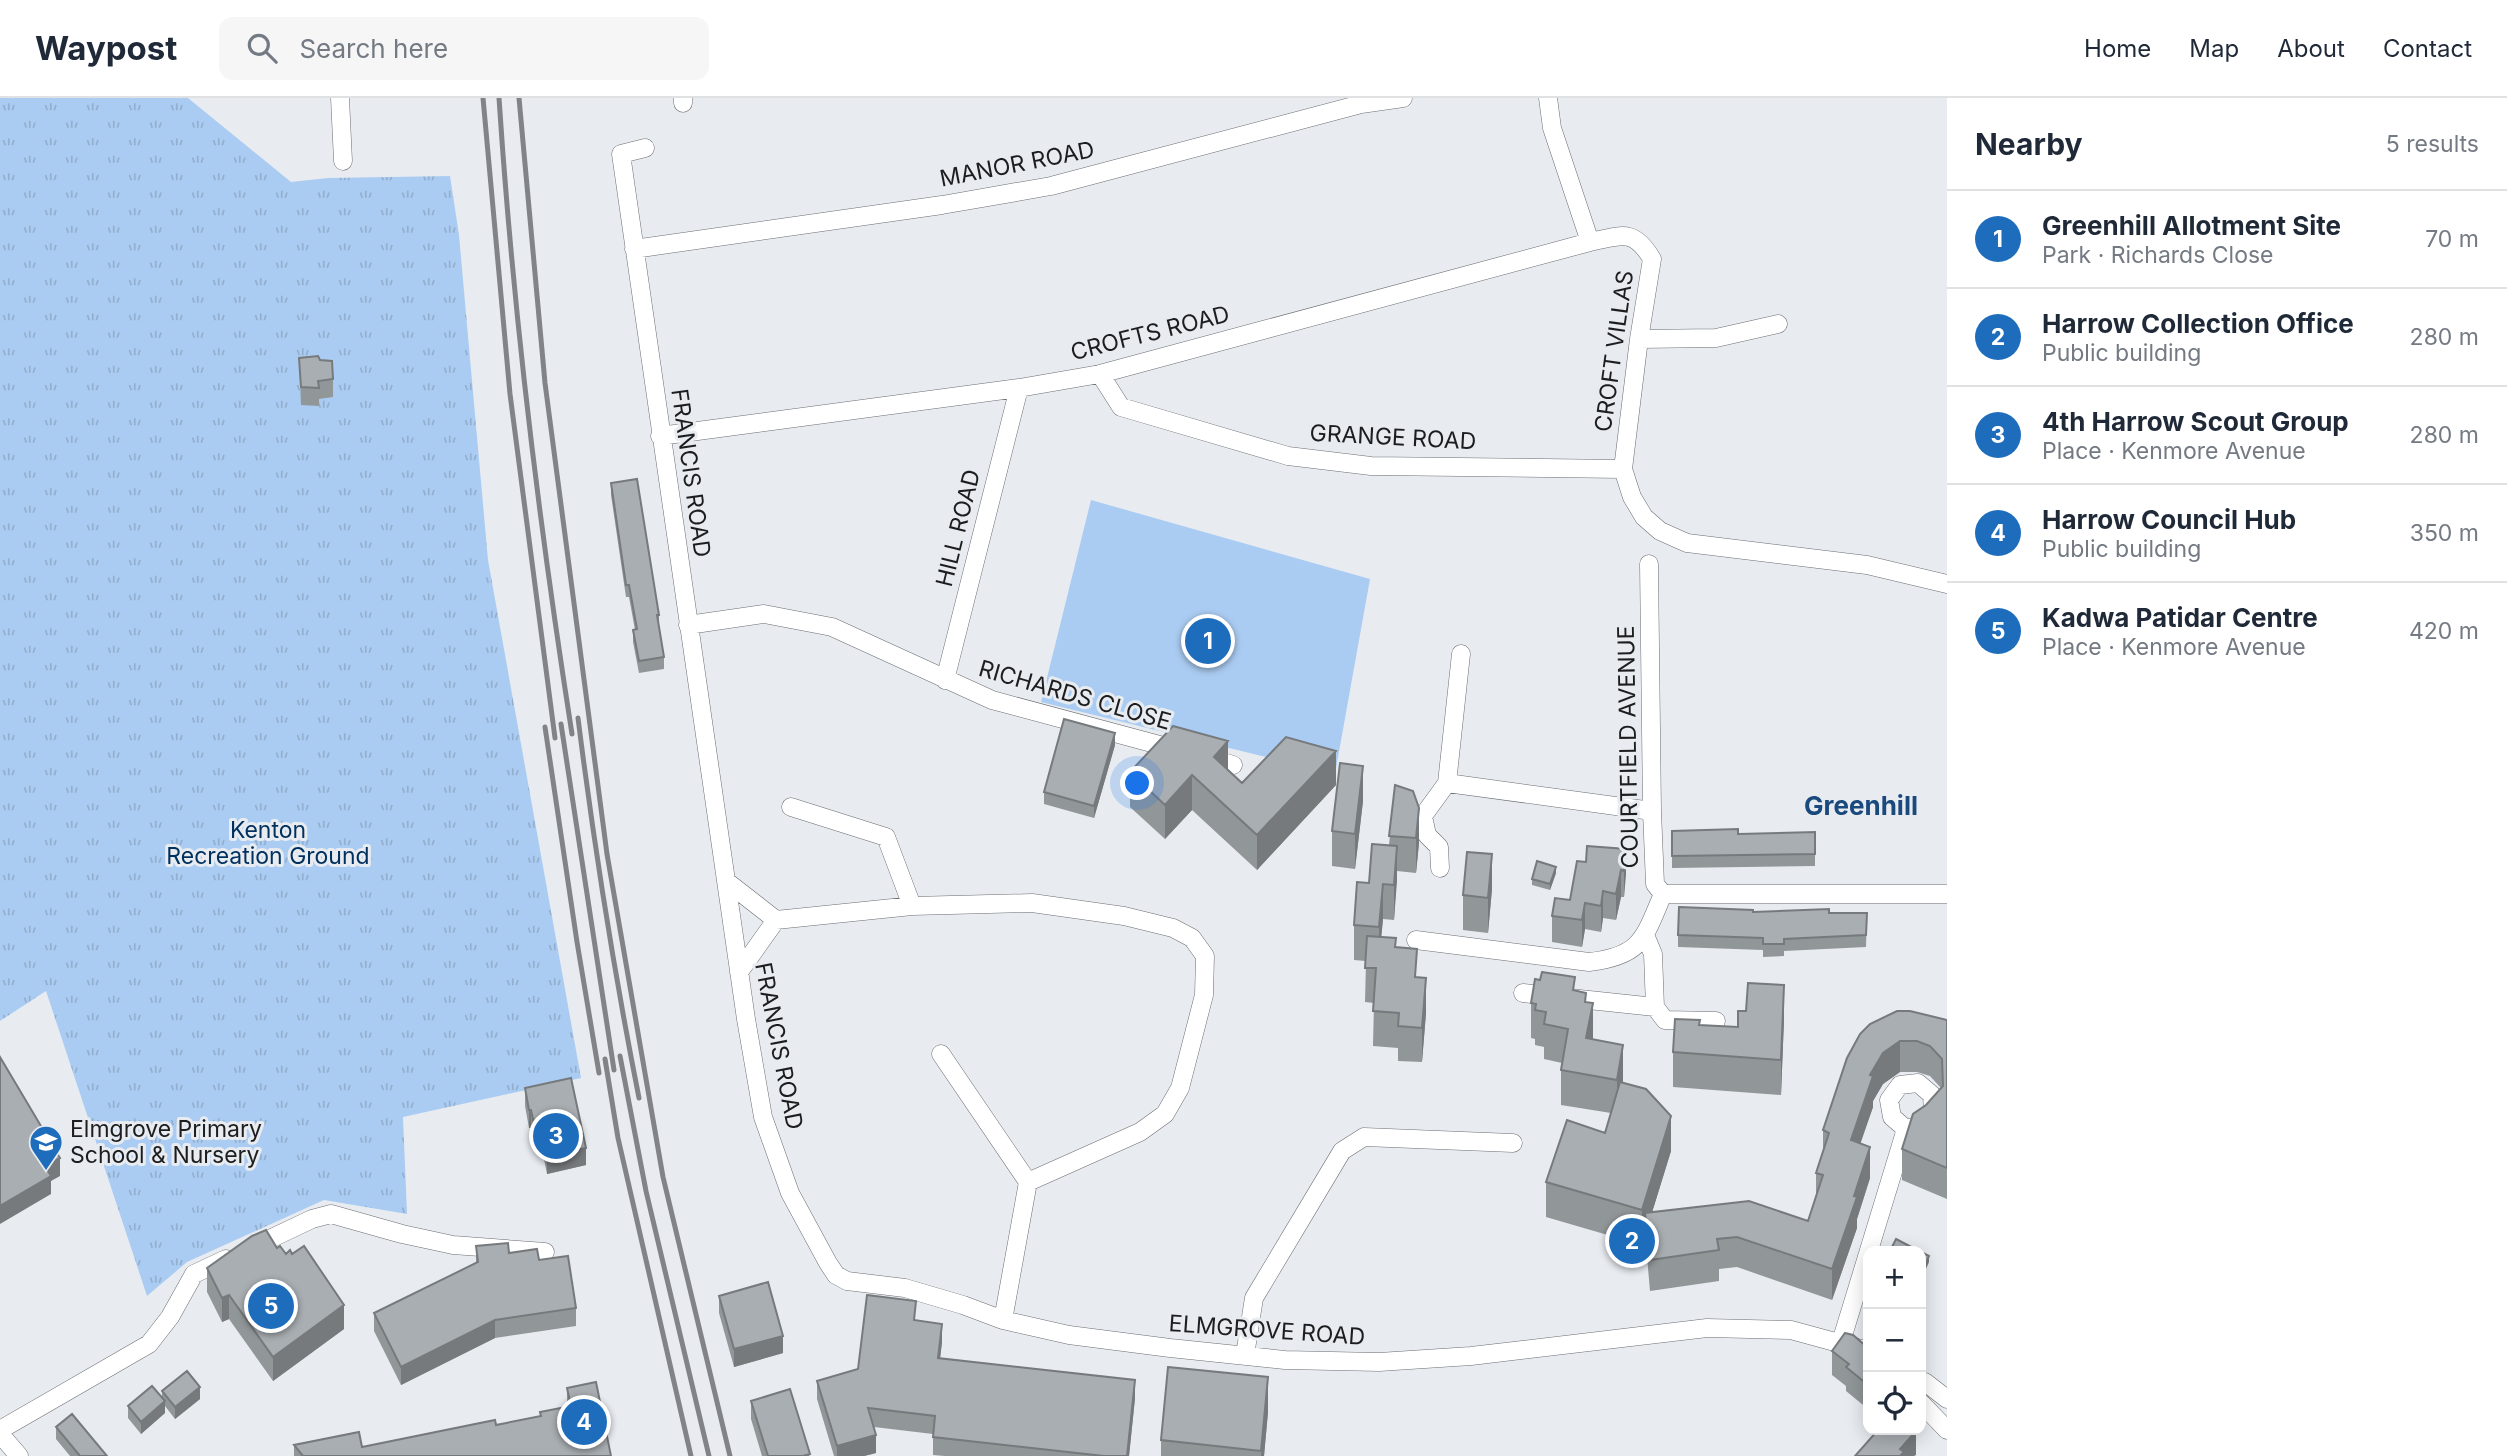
<!DOCTYPE html>
<html lang="en">
<head>
<meta charset="utf-8">
<style>
	body { margin:0; font-family:Inter,sans-serif; background:#f6f6f7; color:#1f2937 }
	.controls { position:absolute; right:21px; bottom:21px; display:grid; overflow:hidden; border-radius:14px; box-shadow:0 4px 18px #0003 }
	.controls button { width:63px; height:63px; display:grid; place-items:center; padding:0; border:0; border-bottom:2px solid #e0e1e3; background:#fff; color:#1f2937; font:35px sans-serif }
	.you { position:absolute; left:1138px; top:686px; width:24px; height:24px; margin:-18px; border:5px solid #fff; border-radius:50%; background:#1a73e8; box-shadow:0 0 0 10px #1a73e833 }
	.badge { display:grid; place-items:center; width:46px; height:46px; border-radius:50%; background:#1e6dbc; color:#fff; font-size:23px; font-weight:700 }
	.pin { position:absolute; translate:-50% -50%; border:4px solid #fff; box-shadow:0 2px 7px #0006 }
	.list { margin:0; padding:0; list-style:none }
	h2 { display:flex; justify-content:space-between; align-items:center; height:91px; margin:0; padding:0 28px; font-size:30px }
	h2 small { font-size:23px; font-weight:400; color:#747a83 }
	.list li { display:grid; grid-template-columns:46px 1fr auto; gap:21px; align-items:center; box-sizing:border-box; height:98px; padding:0 28px; border-top:2px solid #e0e1e3 }
	.list b { display:block; font-size:26px; white-space:nowrap }
	.list p { margin:0; font-size:23px; white-space:nowrap; color:#747a83 }
	.list em { font-size:23px; font-style:normal; color:#747a83 }
	.icon { flex:none; width:38px; height:38px; fill:none; stroke:currentColor; stroke-width:2; stroke-linecap:round; stroke-linejoin:round }
	.map { position:relative; flex:none; width:1947px; height:1358px; overflow:hidden }
	header { display:flex; align-items:center; gap:42px; box-sizing:border-box; height:98px; padding:0 35px; background:#fff; border-bottom:2px solid #e0e1e3 }
	header strong { font-size:33px }
	nav { display:flex; gap:38px; margin-inline-start:auto; font-size:24px }
	.search { width:490px; height:63px; background:#f6f6f7; display:flex; align-items:center; gap:18px; box-sizing:border-box; padding:0 24px; border-radius:14px; color:#747a83; font-size:26px }
	main { display:flex }
	aside { flex:1; background:#fff }
	.map>svg:first-child { display:block }
</style>
</head>
<body>
<header>
<strong>Waypost</strong>
<div class="search"><svg class="icon" aria-label="search" viewBox="0 0 24 24"><circle cx="10" cy="10" r="6"/><path d="M15 15l6 6"/></svg>Search here</div>
<nav><a>Home</a><a>Map</a><a>About</a><a>Contact</a></nav>
</header>
<main>
<div class="map">
<svg width="1947" height="1358" viewBox="0 0 1947 1358">
	<defs>
		<pattern id="park-tufts" width="24" height="20" patternUnits="userSpaceOnUse" patternTransform="scale(1.75)"><rect width="24" height="20" fill="#abccf2"/><path d="M3 7l-1-3M5 7V3M7 7l1-3M15 17l-1-3M17 17v-4M19 17l1-3" fill="none" stroke="#93afcf"/></pattern>
	</defs>
	<rect width="100%" height="100%" fill="#e8ecf1"/>
	<path fill="#abccf2" d="M 1091,402 L 1370,481 L 1335,676 L 1041,604 Z"/>
	<path fill="url(#park-tufts)" d="M 0,0 L 188,0 L 291,84 L 328,80 L 450,78 L 459,137 L 488,462 L 581,980 L 403,1019 L 407,1116 L 324,1102 L 187,1164 L 147,1198 L 46,893 L 0,923 Z"/>
	<g fill="none" stroke-linecap="round" stroke-linejoin="round">
		<defs>
			<path id="minor" d="M 340,0 L 343,63
				M 683,0 L 683,5
				M 1548,0 L 1552,30 L 1590,144
				M 645,50 L 621,56 L 746,921 L 763,1019 L 790,1095 L 828,1165 L 836,1177 L 847,1183 L 905,1190 L 963,1207 L 1003,1222 L 1069,1237 L 1170,1250 L 1285,1262 L 1379,1264 L 1471,1258 L 1707,1230 L 1791,1232 L 1868,1253
				M 634,151 L 942,107 L 1051,88 L 1361,6 L 1403,0
				M 1639,241 L 1716,240 L 1778,226
				M 1100,276 L 1121,309 L 1288,358 L 1371,368 L 1623,371
				M 660,338 L 1019,290 L 1100,276 L 1590,144 C 1621,138 1633,129 1652,161 L 1639,241 L 1623,371 L 1632,399 L 1644,419 L 1660,433 L 1687,445 L 1867,467 L 1947,486
				M 1649,466 L 1652,713 L 1655,786 L 1663,796 L 1947,796
				M 688,527 L 764,516 L 832,529 L 992,602 L 1178,652
				M 1461,556 L 1447,685 L 1652,713
				M 945,582 L 1019,290
				M 1206,659 L 1233,667
				M 791,709 L 886,739 L 912,808
				M 1404,714 L 1423,718 L 1447,685
				M 1423,718 L 1427,737 L 1439,749 L 1440,770
				M 726,783 L 776,822
				M 1645,837 L 1653,856 L 1655,909 L 1665,922 L 1716,923
				M 1416,842 L 1589,864 C 1642,858 1644,840 1663,796
				M 739,874 L 776,822 L 912,808 L 1032,805 L 1124,818 L 1173,830 L 1192,840 L 1205,858 L 1204,897 L 1180,990 L 1165,1016 L 1140,1034 L 1028,1084 L 1003,1222
				M 1523,895 L 1655,909
				M 941,956 L 1028,1084
				M 1918,985 L 1932,997 L 1933,1014 L 1921,1027 L 1906,1031 L 1892,1019 L 1889,1002 L 1900,987 Z
				M 251,1150 L 312,1121 L 331,1116 L 402,1136 L 453,1147 L 545,1154
				M 1841,1244 L 1906,1031
				M 1245,1257 L 1254,1200 L 1342,1053 L 1364,1039 L 1513,1045
				M 1921,1284 L 1925,1284 L 1947,1301
				M 1921,1305 L 1947,1332
				M 0,1332 L 149,1246 L 170,1219 L 194,1176 L 226,1161
				M 0,1336 L 19,1358"/>
		</defs>
		<use href="#minor" stroke="#6a6d72" stroke-width="19"/>
		<use href="#minor" stroke="#fff" stroke-width="18"/>
		<path stroke="#818387" stroke-width="5" d="M 483,0 L 510,296 L 555,640
			M 499,0 C 513,213 539,426 572,636
			M 519,0 L 545,285 L 607,756 L 663,1079 L 730,1358
			M 578,620 C 594,747 614,874 639,1000
			M 561,626 L 614,972
			M 545,629 L 577,844 L 599,975
			M 620,958 L 646,1093 L 709,1358
			M 605,961 L 618,1040 L 691,1358"/>
	</g>
	<path fill="#919699" d="M 299,260 L 320,262 L 333,281 L 333,299 L 319,301 L 319,308 L 301,307 Z
		M 611,385 L 659,517 L 659,529 L 664,559 L 664,571 L 639,575 L 633,544 L 633,532 L 635,532 L 629,499 L 626,499 L 611,397 Z
		M 1115,647 L 1094,720 L 1044,706 L 1044,694 Z
		M 1228,672 L 1242,685 L 1336,687 L 1257,772 L 1192,712 L 1165,741 L 1130,709 L 1130,674 Z
		M 1395,687 L 1419,745 L 1416,775 L 1397,773 L 1394,822 L 1383,821 L 1381,839 L 1396,849 L 1417,880 L 1426,915 L 1422,964 L 1398,963 L 1398,950 L 1373,948 L 1374,905 L 1365,904 L 1366,863 L 1354,862 L 1354,827 L 1389,747 Z
		M 1363,703 L 1355,771 L 1332,768 L 1332,733 Z
		M 1672,733 L 1738,736 L 1815,734 L 1815,768 L 1672,770 Z
		M 1626,751 L 1624,799 L 1621,799 L 1616,822 L 1603,820 L 1601,834 L 1585,831 L 1582,849 L 1552,844 L 1552,818 L 1570,802 L 1586,764 Z
		M 1556,775 L 1550,792 L 1532,787 L 1532,781 Z
		M 1492,791 L 1488,835 L 1463,832 L 1463,797 Z
		M 1753,814 L 1867,815 L 1866,849 L 1784,853 L 1784,858 L 1763,859 L 1763,852 L 1678,849 L 1678,837 Z
		M 1575,892 L 1586,904 L 1592,942 L 1623,982 L 1623,984 L 1671,1053 L 1652,1114 L 1808,1123 L 1816,1099 L 1816,1075 L 1823,1054 L 1823,1032 L 1847,960 L 1947,922 L 1947,1101 L 1902,1082 L 1902,1051 L 1926,1007 L 1941,990 L 1930,978 L 1917,974 L 1900,974 L 1883,986 L 1873,1003 L 1873,1009 L 1860,1045 L 1870,1080 L 1857,1121 L 1857,1130 L 1832,1202 L 1737,1169 L 1719,1171 L 1719,1183 L 1650,1193 L 1645,1136 L 1642,1147 L 1546,1119 L 1546,1084 L 1605,1035 L 1611,1015 L 1561,1007 L 1561,972 L 1562,965 L 1544,961 L 1544,949 L 1535,947 L 1535,941 L 1531,940 L 1531,905 Z
		M 1784,921 L 1781,997 L 1673,989 L 1673,954 L 1700,927 L 1738,929 Z
		M 525,990 L 586,1067 L 547,1076 L 541,1046 L 535,1048 L 531,1030 L 529,1030 L 525,1008 Z
		M 476,1148 L 539,1162 L 576,1210 L 576,1228 L 495,1240 L 401,1287 L 374,1233 L 374,1215 L 476,1165 Z
		M 277,1150 L 344,1231 L 273,1283 L 229,1221 L 222,1224 L 207,1194 L 207,1170 Z
		M 719,1198 L 783,1255 L 734,1269 L 719,1215 Z
		M 916,1223 L 942,1244 L 940,1260 L 1135,1300 L 1129,1358 L 945,1358 L 933,1357 L 933,1336 L 874,1329 L 876,1355 L 864,1358 L 834,1358 L 817,1301 L 817,1283 L 858,1271 Z
		M 1868,1245 L 1868,1311 L 1846,1293 L 1846,1288 L 1832,1277 L 1832,1253 L 1866,1248 Z
		M 567,1290 L 611,1358 L 294,1358 L 294,1347 L 362,1349 L 496,1327 L 540,1318 L 540,1314 L 567,1309 Z
		M 162,1293 L 200,1301 L 175,1321 L 165,1308 L 165,1315 L 141,1336 L 128,1320 L 128,1308 L 162,1300 Z
		M 751,1303 L 810,1358 L 762,1358 L 751,1321 Z
		M 1268,1314 L 1264,1358 L 1161,1358 L 1161,1342 Z
		M 56,1329 L 107,1358 L 70,1358 L 56,1341 Z"/>
	<path fill="#767a7d" d="M 1115,635 L 1115,647 L 1094,720 L 1094,708 Z
		M 1228,643 L 1228,678 L 1214,659 Z
		M 1336,653 L 1336,687 L 1257,772 L 1257,737 Z
		M 1363,668 L 1363,703 L 1355,771 L 1355,736 Z
		M 1192,677 L 1192,712 L 1165,741 L 1165,707 Z
		M 1419,710 L 1419,745 L 1416,775 L 1416,740 Z
		M 1397,748 L 1397,783 L 1394,822 L 1394,787 Z
		M 1626,751 L 1626,777 L 1624,799 L 1624,773 Z
		M 1492,756 L 1492,791 L 1488,835 L 1488,800 Z
		M 1556,769 L 1556,775 L 1550,792 L 1550,786 Z
		M 1621,772 L 1621,799 L 1616,822 L 1616,796 Z
		M 1383,786 L 1383,821 L 1379,864 L 1379,829 Z
		M 1603,793 L 1603,820 L 1601,834 L 1601,808 Z
		M 1585,805 L 1585,831 L 1582,849 L 1582,822 Z
		M 1426,880 L 1426,915 L 1422,964 L 1422,930 Z
		M 1784,887 L 1784,921 L 1781,997 L 1781,962 Z
		M 1593,905 L 1593,940 L 1586,975 L 1586,940 Z
		M 1900,943 L 1900,974 L 1883,986 L 1873,1003 L 1873,1009 L 1851,1073 L 1851,1042 L 1870,977 L 1883,955 Z
		M 1623,947 L 1623,982 L 1617,1016 L 1617,982 Z
		M 529,1012 L 531,1012 L 531,1030 L 529,1030 Z
		M 1671,1018 L 1671,1053 L 1647,1131 L 1645,1115 L 1645,1136 L 1642,1147 L 1642,1112 Z
		M 541,1028 L 541,1046 L 535,1048 L 535,1030 Z
		M 1870,1049 L 1870,1080 L 1857,1121 L 1857,1130 L 1832,1202 L 1832,1171 L 1854,1098 Z
		M 586,1050 L 586,1067 L 547,1076 L 547,1058 Z
		M 60,1060 L 60,1078 L 51,1083 L 51,1096 L 0,1126 L 0,1108 L 45,1068 Z
		M 1929,1158 L 1929,1164 L 1921,1182 L 1921,1176 Z
		M 229,1197 L 229,1221 L 222,1224 L 222,1200 Z
		M 344,1207 L 344,1231 L 273,1283 L 273,1259 Z
		M 495,1222 L 495,1240 L 401,1287 L 401,1269 Z
		M 942,1226 L 942,1244 L 938,1278 L 938,1260 Z
		M 783,1238 L 783,1255 L 734,1269 L 734,1251 Z
		M 1268,1279 L 1268,1314 L 1264,1358 L 1261,1358 Z
		M 1135,1282 L 1135,1300 L 1129,1358 L 1127,1358 Z
		M 200,1289 L 200,1301 L 175,1321 L 175,1309 Z
		M 165,1303 L 165,1315 L 141,1336 L 141,1324 Z
		M 1916,1333 L 1916,1357 L 1914,1358 L 1900,1358 L 1900,1351 Z
		M 876,1337 L 876,1355 L 864,1358 L 837,1358 L 837,1348 Z"/>
	<path fill="#a9aeb2" stroke="#767a7d" stroke-width="2" d="M 318,258 L 320,262 L 332,263 L 333,281 L 318,283 L 319,290 L 301,289 L 299,260 Z
		M 637,381 L 659,517 L 657,517 L 664,559 L 639,563 L 633,532 L 637,531 L 629,487 L 626,487 L 611,385 Z
		M 1064,621 L 1115,635 L 1094,708 L 1044,694 Z
		M 1173,628 L 1228,643 L 1214,659 L 1242,685 L 1286,639 L 1336,653 L 1257,737 L 1192,677 L 1165,707 L 1130,674 Z
		M 1340,665 L 1363,668 L 1355,736 L 1332,733 Z
		M 1395,687 L 1413,693 L 1419,710 L 1416,740 L 1389,738 Z
		M 1738,731 L 1738,736 L 1815,734 L 1815,756 L 1672,758 L 1672,733 Z
		M 1372,746 L 1397,748 L 1394,787 L 1383,786 L 1379,829 L 1354,827 L 1357,784 L 1369,785 Z
		M 1587,748 L 1626,751 L 1624,773 L 1621,772 L 1616,796 L 1603,793 L 1601,808 L 1585,805 L 1582,822 L 1552,818 L 1555,800 L 1570,802 L 1577,763 L 1586,764 Z
		M 1467,754 L 1492,756 L 1488,800 L 1463,797 Z
		M 1537,763 L 1556,769 L 1550,786 L 1532,781 Z
		M 1679,809 L 1753,812 L 1753,814 L 1829,811 L 1829,815 L 1867,815 L 1866,837 L 1784,841 L 1784,846 L 1763,846 L 1763,840 L 1678,837 Z
		M 1367,838 L 1396,840 L 1395,849 L 1417,851 L 1415,879 L 1426,880 L 1422,930 L 1398,928 L 1399,915 L 1373,913 L 1376,870 L 1365,870 Z
		M 1542,874 L 1575,879 L 1573,892 L 1586,895 L 1585,904 L 1593,905 L 1586,940 L 1623,947 L 1617,982 L 1561,972 L 1568,931 L 1544,926 L 1546,914 L 1535,912 L 1536,906 L 1531,905 L 1535,881 L 1540,882 Z
		M 1748,885 L 1784,887 L 1781,962 L 1673,954 L 1675,921 L 1700,922 L 1699,927 L 1738,929 L 1738,913 L 1746,913 Z
		M 1897,913 L 1910,913 L 1947,922 L 1947,1070 L 1902,1051 L 1913,1016 L 1926,1007 L 1943,988 L 1942,961 L 1930,948 L 1917,943 L 1900,943 L 1883,955 L 1870,977 L 1873,978 L 1851,1042 L 1870,1049 L 1854,1098 L 1857,1099 L 1832,1171 L 1737,1139 L 1717,1141 L 1719,1152 L 1650,1162 L 1645,1115 L 1749,1103 L 1808,1123 L 1823,1077 L 1816,1075 L 1829,1035 L 1823,1032 L 1847,960 L 1860,936 L 1870,926 Z
		M 0,959 L 60,1060 L 45,1068 L 51,1078 L 0,1108 Z
		M 571,980 L 586,1050 L 547,1058 L 541,1028 L 535,1030 L 531,1012 L 529,1012 L 525,990 Z
		M 1620,984 L 1646,991 L 1671,1018 L 1642,1112 L 1546,1084 L 1567,1022 L 1605,1035 Z
		M 266,1132 L 277,1150 L 280,1148 L 286,1156 L 290,1152 L 292,1156 L 304,1148 L 344,1207 L 273,1259 L 229,1197 L 222,1200 L 207,1170 L 252,1138 Z
		M 1896,1141 L 1919,1153 L 1890,1153 Z
		M 508,1145 L 509,1155 L 537,1151 L 539,1162 L 568,1158 L 576,1210 L 495,1222 L 401,1269 L 374,1215 L 478,1164 L 476,1148 Z
		M 1921,1154 L 1929,1158 L 1921,1176 Z
		M 768,1184 L 783,1238 L 734,1251 L 719,1198 Z
		M 867,1197 L 916,1203 L 914,1222 L 942,1226 L 938,1260 L 1135,1282 L 1127,1358 L 1104,1358 L 933,1339 L 935,1318 L 868,1310 L 876,1337 L 837,1348 L 817,1283 L 858,1271 Z
		M 1845,1235 L 1853,1237 L 1866,1248 L 1868,1245 L 1868,1287 L 1846,1269 L 1849,1266 L 1832,1253 Z
		M 1168,1269 L 1268,1279 L 1261,1353 L 1161,1342 Z
		M 187,1273 L 200,1289 L 175,1309 L 162,1293 Z
		M 596,1284 L 611,1358 L 303,1358 L 294,1347 L 359,1334 L 362,1349 L 495,1322 L 496,1327 L 541,1318 L 540,1314 L 571,1308 L 567,1290 Z
		M 152,1288 L 165,1303 L 141,1324 L 128,1308 Z
		M 790,1291 L 810,1356 L 803,1358 L 768,1358 L 751,1303 Z
		M 72,1316 L 107,1358 L 80,1358 L 56,1329 Z
		M 1878,1332 L 1915,1332 L 1916,1333 L 1900,1351 L 1904,1354 L 1900,1358 L 1855,1358 Z"/>
	<defs>
		<symbol id="school-pin" viewBox="-11 -11 22 30"><path d="M0 17L-7.5 6A9.5 9.5 0 1 1 7.5 6Z" fill="#1e6dbc" stroke="#e8ecf1"/><path d="M0-5L7-2L0 1L-7-2ZM-4 1L0 2.5L4 1V4Q0 6-4 4Z" fill="#fff"/></symbol>
	</defs>
	<g fill-rule="evenodd">
		<use href="#school-pin" x="27" y="1025" width="38" height="52"/>
	</g>
	<g text-anchor="middle" dominant-baseline="central" stroke-width="6" stroke-linejoin="round" paint-order="stroke">
		<g font-size="23" fill="#1c1d1f" stroke="#e8ecf1">
			<text transform="translate(1017 66) rotate(-11)">MANOR ROAD</text>
			<text transform="translate(1150 235) rotate(-14)">CROFTS ROAD</text>
			<text transform="translate(1614 253) rotate(-82)">CROFT VILLAS</text>
			<text transform="translate(1393 339) rotate(3)">GRANGE ROAD</text>
			<text transform="translate(691 375) rotate(82)">FRANCIS ROAD</text>
			<text transform="translate(958 430) rotate(-76)">HILL ROAD</text>
			<text transform="translate(1075 597) rotate(16)">RICHARDS CLOSE</text>
			<text transform="translate(1628 649) rotate(-91)">COURTFIELD AVENUE</text>
			<text transform="translate(779 948) rotate(79)">FRANCIS ROAD</text>
			<text transform="translate(1267 1232) rotate(4)">ELMGROVE ROAD</text>
		</g>
		<g font-size="23" fill="#00305e" stroke="#e8ecf1">
			<text x="268" y="732">Kenton<tspan x="268" dy="26">Recreation Ground</tspan></text>
		</g>
		<g font-size="23" fill="#1c1d1f" stroke="#e8ecf1" text-anchor="start">
			<text x="70" y="1031">Elmgrove Primary<tspan x="70" dy="26">School &amp; Nursery</tspan></text>
		</g>
		<g font-size="26" font-weight="bold" fill="#1a4a7d" stroke="#e8ecf1">
			<text x="1861" y="707">Greenhill</text>
		</g>
	</g>
</svg>
<div class="controls">
<button>+</button>
<button>−</button>
<button><svg class="icon" aria-label="locate" viewBox="0 0 24 24"><circle cx="12" cy="12" r="6"/><path d="M12 2v4M12 18v4M2 12h4M18 12h4"/></svg></button>
</div>
<div class="you"></div>
<div class="pin badge" style="left:1208px;top:543px">1</div>
<div class="pin badge" style="left:1632px;top:1143px">2</div>
<div class="pin badge" style="left:556px;top:1038px">3</div>
<div class="pin badge" style="left:584px;top:1324px">4</div>
<div class="pin badge" style="left:271px;top:1208px">5</div>
</div>
<aside>
<h2>Nearby<small>5 results</small></h2>
<ul class="list">
<li><span class="badge">1</span><div><b>Greenhill Allotment Site</b><p>Park · Richards Close</p></div><em>70 m</em></li>
<li><span class="badge">2</span><div><b>Harrow Collection Office</b><p>Public building</p></div><em>280 m</em></li>
<li><span class="badge">3</span><div><b>4th Harrow Scout Group</b><p>Place · Kenmore Avenue</p></div><em>280 m</em></li>
<li><span class="badge">4</span><div><b>Harrow Council Hub</b><p>Public building</p></div><em>350 m</em></li>
<li><span class="badge">5</span><div><b>Kadwa Patidar Centre</b><p>Place · Kenmore Avenue</p></div><em>420 m</em></li>
</ul>
</aside>
</main>
</body>
</html>
